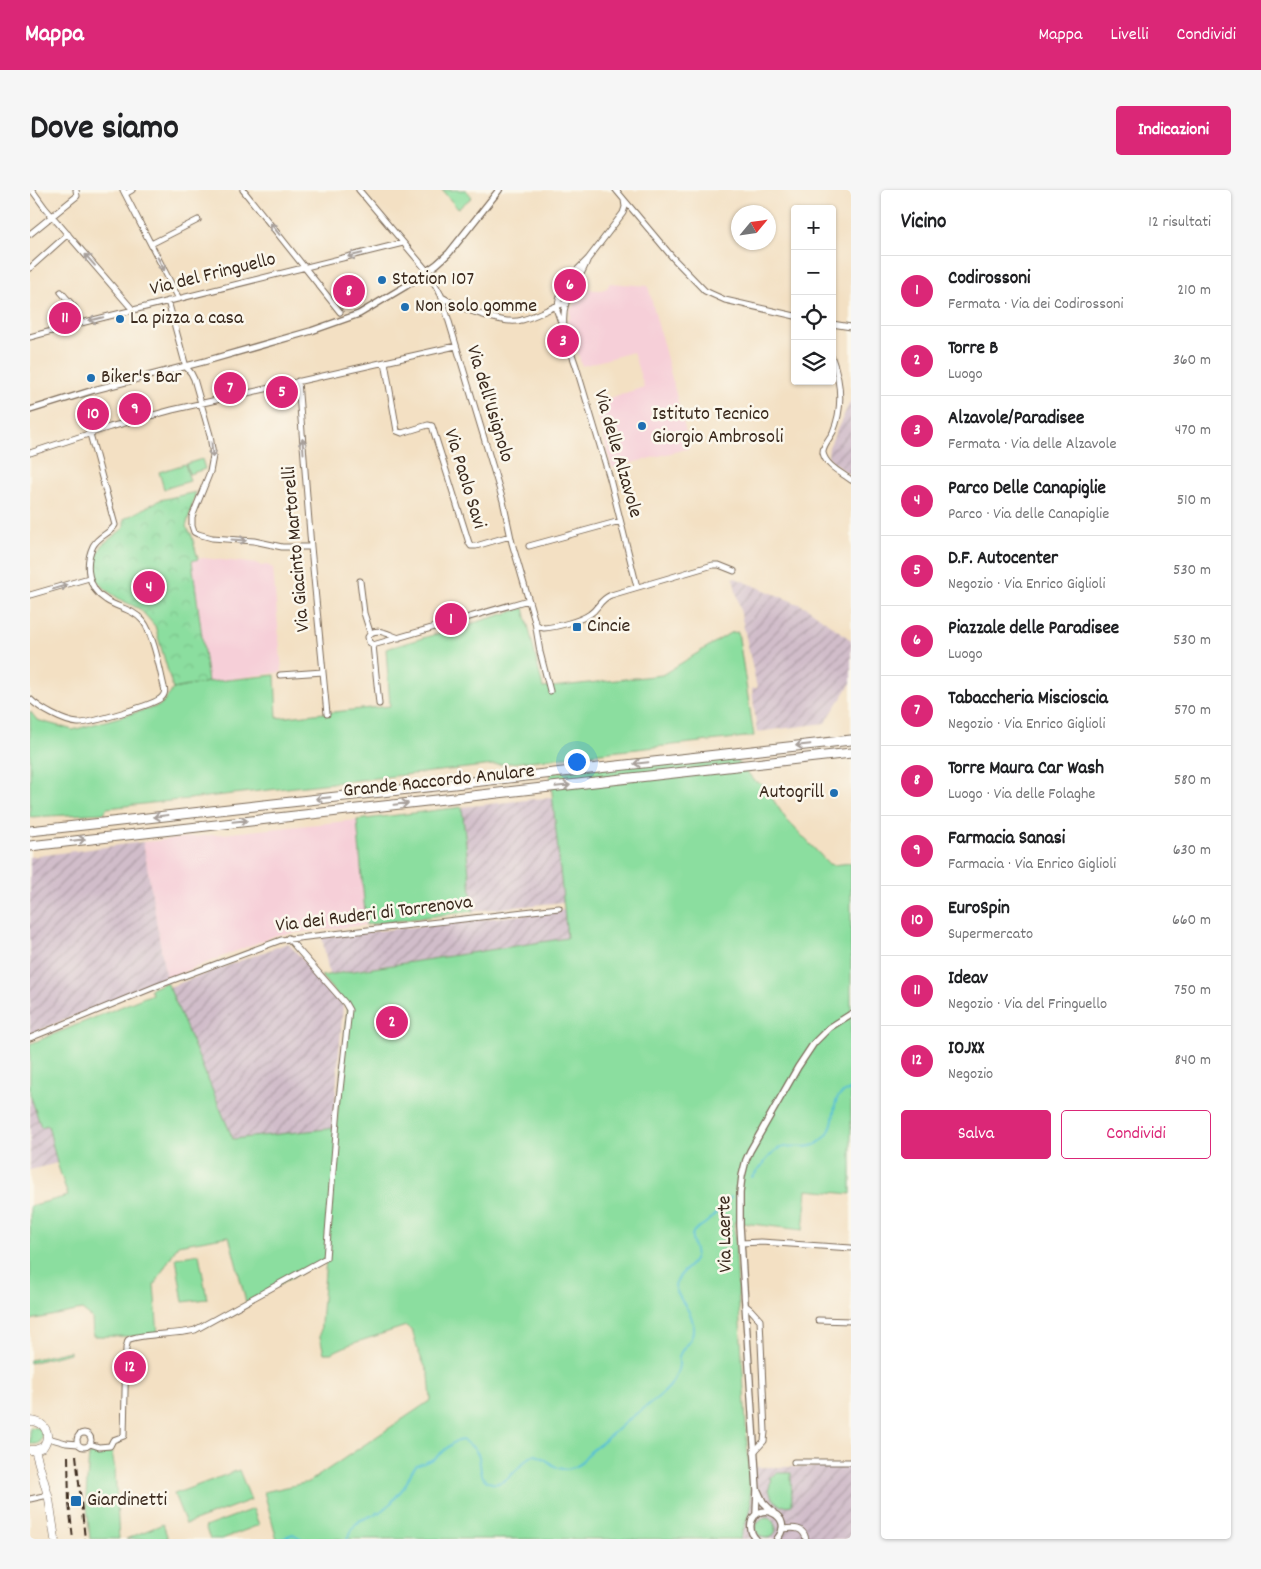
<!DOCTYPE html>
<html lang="it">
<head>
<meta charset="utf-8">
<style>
	body { margin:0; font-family:Dekko,sans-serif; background:#f6f6f6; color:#202124 }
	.controls { position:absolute; right:15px; top:15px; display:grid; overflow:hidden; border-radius:5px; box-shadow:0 1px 4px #0004 }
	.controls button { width:45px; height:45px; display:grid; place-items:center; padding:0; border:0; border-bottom:1px solid #e0e0e0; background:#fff; color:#202124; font:25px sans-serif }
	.compass { position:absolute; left:701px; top:15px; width:45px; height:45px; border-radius:50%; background:#fff; box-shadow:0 1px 4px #0004; rotate:61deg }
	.you { position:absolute; left:546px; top:571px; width:18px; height:18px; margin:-12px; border:4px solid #fff; border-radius:50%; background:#1a73e8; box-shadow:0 0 0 8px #1a73e833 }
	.badge { display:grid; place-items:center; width:32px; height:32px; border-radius:50%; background:#db2777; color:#fff; font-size:16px; font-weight:700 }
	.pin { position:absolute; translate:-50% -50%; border:2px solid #fff; box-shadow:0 1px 5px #0006 }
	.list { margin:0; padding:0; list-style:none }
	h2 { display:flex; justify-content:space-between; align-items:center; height:65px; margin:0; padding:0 20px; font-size:21px }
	h2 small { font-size:16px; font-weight:400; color:#757577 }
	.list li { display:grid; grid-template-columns:32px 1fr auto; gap:15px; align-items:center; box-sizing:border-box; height:70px; padding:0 20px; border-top:1px solid #e0e0e0 }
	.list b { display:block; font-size:19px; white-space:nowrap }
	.list p { margin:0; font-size:16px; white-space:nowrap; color:#757577 }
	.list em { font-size:16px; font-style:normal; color:#757577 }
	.actions { display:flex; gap:10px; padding:15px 20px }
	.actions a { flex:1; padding:11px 0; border:1px solid #db2777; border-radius:5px; text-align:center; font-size:18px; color:#db2777 }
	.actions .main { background:#db2777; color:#fff }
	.icon { flex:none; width:28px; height:28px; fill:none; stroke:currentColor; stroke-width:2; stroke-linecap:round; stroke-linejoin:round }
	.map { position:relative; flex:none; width:821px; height:1349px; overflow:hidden; border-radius:5px }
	header { display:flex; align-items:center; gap:30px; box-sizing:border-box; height:70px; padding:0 25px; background:#db2777; color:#fff }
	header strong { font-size:24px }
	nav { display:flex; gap:28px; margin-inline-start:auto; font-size:18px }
	.intro { display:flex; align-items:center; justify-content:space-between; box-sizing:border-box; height:120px; padding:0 30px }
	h1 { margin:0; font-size:35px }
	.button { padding:12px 22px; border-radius:5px; background:#db2777; color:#fff; font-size:18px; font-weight:700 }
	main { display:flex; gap:30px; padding:0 30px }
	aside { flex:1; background:#fff; border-radius:5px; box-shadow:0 1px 4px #0004 }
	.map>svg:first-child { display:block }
</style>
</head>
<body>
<header>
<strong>Mappa</strong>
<nav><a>Mappa</a><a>Livelli</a><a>Condividi</a></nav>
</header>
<div class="intro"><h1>Dove siamo</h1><a class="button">Indicazioni</a></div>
<main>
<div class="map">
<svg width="821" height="1349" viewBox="0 0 821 1349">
	<defs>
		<pattern id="industrial-furrows" width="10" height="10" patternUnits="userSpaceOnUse" patternTransform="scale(1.25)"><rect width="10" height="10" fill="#d1bdca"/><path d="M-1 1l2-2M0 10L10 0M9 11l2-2" fill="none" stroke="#ab9aa3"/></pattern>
		<pattern id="park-crowns" width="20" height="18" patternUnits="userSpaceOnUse" patternTransform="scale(1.25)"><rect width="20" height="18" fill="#8bde9f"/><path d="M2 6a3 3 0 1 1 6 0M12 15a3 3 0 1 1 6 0" fill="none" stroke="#79bf88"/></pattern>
	</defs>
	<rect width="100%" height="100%" fill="#fbf7ec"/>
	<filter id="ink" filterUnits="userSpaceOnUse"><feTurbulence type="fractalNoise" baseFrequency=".02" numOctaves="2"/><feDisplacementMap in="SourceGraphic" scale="10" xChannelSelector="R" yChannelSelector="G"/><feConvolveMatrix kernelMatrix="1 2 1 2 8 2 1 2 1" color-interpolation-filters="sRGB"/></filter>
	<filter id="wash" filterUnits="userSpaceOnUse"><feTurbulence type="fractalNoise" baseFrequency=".0096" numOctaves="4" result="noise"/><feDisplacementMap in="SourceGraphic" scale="20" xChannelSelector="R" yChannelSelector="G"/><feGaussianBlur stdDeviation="1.12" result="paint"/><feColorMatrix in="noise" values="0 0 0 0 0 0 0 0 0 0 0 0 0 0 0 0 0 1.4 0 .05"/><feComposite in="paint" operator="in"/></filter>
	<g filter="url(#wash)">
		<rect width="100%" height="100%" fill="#f3e0c3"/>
		<path fill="#f6cfd8" d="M 580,93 L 618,96 L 660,258 L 582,278 L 564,213 L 614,197 L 603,162 L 552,176 L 537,133 L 540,127 L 540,121 L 556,97 L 564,100 L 571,100 L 577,98 Z
			M 173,368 L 229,374 L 230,376 L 237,375 L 243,378 L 252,482 L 178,492 L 162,370 Z
			M 327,630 L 336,735 L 247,745 L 136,789 L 113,652 Z"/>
		<path fill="url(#industrial-furrows)" d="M 821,210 L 821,286 L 803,272 L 798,266 L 799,257 Z
			M 703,387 L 776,417 L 821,450 L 821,493 L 795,533 L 727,542 L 722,499 L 727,498 Z
			M 523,607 L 534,712 L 443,721 L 432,617 Z
			M 113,652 L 136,789 L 0,844 L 0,667 Z
			M 535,720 L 537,748 L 299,784 L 292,747 Z
			M 258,753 L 313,815 L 303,938 L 203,949 L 139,797 Z
			M 0,904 L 11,936 L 18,935 L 27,973 L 0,980 Z
			M 720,1277 L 821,1277 L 821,1349 L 710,1349 L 721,1318 Z"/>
		<path fill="#8bde9f" stroke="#63845e" d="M 412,0 L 436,0 L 442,7 L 428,19 Z
			M 172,269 L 175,279 L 159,284 L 156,274 Z
			M 155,274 L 160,291 L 134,299 L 129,282 Z
			M 494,418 L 513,498 L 632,485 L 700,443 L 708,442 L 724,546 L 77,618 L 74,623 L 0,627 L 0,521 L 7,530 L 43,540 L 129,516 L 140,504 L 143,499 L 178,492 L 245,485 L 247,528 L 360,516 L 356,459 Z
			M 701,563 L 724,590 L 734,596 L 756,629 L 799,674 L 803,675 L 821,673 L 821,1004 L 777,1000 L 773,1040 L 704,1032 L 721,1318 L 710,1349 L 247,1349 L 234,1302 L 279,1292 L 401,1210 L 399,1185 L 388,1161 L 382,1140 L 376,1136 L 321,1154 L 301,1163 L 294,1163 L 290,1147 L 296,1069 L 216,1112 L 199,1046 L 148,1055 L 124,1095 L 128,1145 C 106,1147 85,1146 63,1146 L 62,1128 L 52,1120 L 0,1130 L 0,1016 L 38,1006 L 27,973 L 18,935 L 11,937 L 0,904 L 0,854 L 122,804 L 120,799 L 137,792 L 203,949 L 306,938 L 318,818 L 291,786 L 537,748 L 520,583 Z
			M 432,617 L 443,721 L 336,735 L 327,630 Z
			M 169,1064 L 177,1109 L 153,1112 L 146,1068 Z
			M 40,1161 L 40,1163 L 0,1173 L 0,1170 Z
			M 0,1237 L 9,1238 L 13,1243 L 11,1251 L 7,1254 L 0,1254 Z
			M 65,1262 L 73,1264 L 82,1262 L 85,1280 L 89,1349 L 60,1349 L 56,1306 L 59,1263 Z
			M 209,1280 L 221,1310 L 156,1334 L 144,1304 Z
			M 748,1283 L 761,1283 L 762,1315 L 751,1316 C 743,1310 735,1301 742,1290 L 739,1288 Z
			M 223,1319 L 229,1335 L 192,1349 L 180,1349 L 175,1337 Z
			M726 1338a10 10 0 1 1 20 0a10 10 0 1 1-20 0Z
			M 133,1334 L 138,1349 L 96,1349 Z"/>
		<path fill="url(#park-crowns)" stroke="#63845e" d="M 166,302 L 156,337 L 161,343 L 168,369 L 162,371 L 178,492 L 143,499 L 125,436 L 110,419 L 91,410 L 79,402 L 67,391 L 64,381 L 65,368 L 73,354 L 94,338 L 94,329 L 130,310 Z"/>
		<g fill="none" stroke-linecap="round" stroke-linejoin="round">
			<path stroke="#58c1d4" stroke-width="2" d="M 722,987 C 730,979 739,964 748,959 C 762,952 779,963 792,950 C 800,944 803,932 804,922 C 805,917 805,912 808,907 C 811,903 817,902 821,899
				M 250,1349 L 263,1344 L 272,1349
				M 317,1349 L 325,1335 L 329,1331 L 350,1322 L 361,1313 L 375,1296 L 382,1281 L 386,1276 L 404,1269 L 424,1252 L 432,1250 C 439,1254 446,1258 449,1267 C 451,1276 449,1291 462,1293 C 479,1297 490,1270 504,1265 C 519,1266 522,1283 541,1278 C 552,1276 553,1267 561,1261 C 575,1251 588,1238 602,1227 C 615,1217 629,1209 640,1196 C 644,1190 648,1183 649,1175 C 649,1171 648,1167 650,1164 C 654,1155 662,1152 663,1141 C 665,1121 649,1113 645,1096 C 647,1084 660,1079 665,1068 C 668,1060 660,1053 662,1045 C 663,1039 669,1038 673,1035 C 683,1028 692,1016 701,1007"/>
		</g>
	</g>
	<g filter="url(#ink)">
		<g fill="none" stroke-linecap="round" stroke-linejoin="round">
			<defs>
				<path id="minor" d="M 2,0 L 15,18 L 103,120
					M 93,0 L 149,109
					M 213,0 L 310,122
					M 329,0 L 398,82 L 411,105 L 473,311 L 482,353 L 505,432 L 510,462 L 520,501
					M 586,0 L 643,68 L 675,101 L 695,110 L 765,126
					M 95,4 L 102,0
					M 594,10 L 595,17 L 593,23 L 558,69 L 545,82 L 532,101 L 529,110 L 527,121 L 546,176 L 580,289 L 607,397
					M 0,44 L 47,6 L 46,0
					M 121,54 L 168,30
					M 0,78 L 38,44
					M 31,102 L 45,118 L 51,133
					M 412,107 C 428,117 474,136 492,130 C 507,126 520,117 536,113
					M 138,111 L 156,177 L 161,183 L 164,189 L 180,245 L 183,266 L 180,282 L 162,327 L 162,336 L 164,342 L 168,344 L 182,348 L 224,351 L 252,357 L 281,357
					M 802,134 L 821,137
					M 534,137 C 531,105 547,97 557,71
					M 0,147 L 51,133 L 373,53
					M 802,168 C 811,192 813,218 803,242 C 800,248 792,256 793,263 C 796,276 812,283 821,290
					M 355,172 L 367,241 L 372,243 L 398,235 L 402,236 L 439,353 L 441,356 L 446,356 L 480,346
					M 268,191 L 281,357 L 297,524
					M 0,263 L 80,237 L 142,220 L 426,156
					M 499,356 L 590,331
					M 330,391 L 334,423 L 340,442
					M 0,405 L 59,388
					M 505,433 L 510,437 L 514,438 C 527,437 550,431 560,424 C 569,418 569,410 581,405 L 683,375 L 689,375 L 704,381
					M 343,455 L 498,410
					M 343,455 L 349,514
					M 343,455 L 339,452 L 338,447 C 344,435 359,445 369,448
					M 250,485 L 293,482
					M 0,509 C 10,519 34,532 48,533 C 58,534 127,514 132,507 C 135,504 135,500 134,497 C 130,480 123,443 113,431 C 103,419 88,418 76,410 C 58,399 54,375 63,356 C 69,345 80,344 85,335 L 60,244
					M 0,848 L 127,796 L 251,750 L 529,718
					M 711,1053 L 731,1052 L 821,1058
					M 715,1115 L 721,1120 L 730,1130 L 735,1242 L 734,1251 L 724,1262
					M 788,1130 L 821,1131
					M47 1250a7 7 0 1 1 14 0a7 7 0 1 1-14 0Z
					M 18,1248 L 36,1253 L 48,1254
					M 60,1254 L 69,1257 L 80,1256 L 83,1250 L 94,1246 L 96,1158 L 98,1150 C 109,1143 148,1145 165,1140 L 296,1068 L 308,918 L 319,820 L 315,813 L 258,748
					M 764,1272 L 821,1272
					M 0,1309 L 18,1305
					M 752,1339 C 763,1338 773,1336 776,1349"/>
				<path id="tertiary" d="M 0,220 L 64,200 L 176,171 L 281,141 L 329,124 L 376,96 L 407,74 L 419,63 L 469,0
					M 728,1301 L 733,1312 L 743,1322
					M 726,1325 L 727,1300 L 710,1036 L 710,1003 L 712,986 L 716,970 L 720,961 L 768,877 L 784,853 L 799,838 L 821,824
					M 726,1349 C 722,1345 720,1340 721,1334 C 725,1309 767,1325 747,1349"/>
				<path id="primary" d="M 0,1231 C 15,1231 22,1244 13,1257 L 5,1260 L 0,1260
					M 5,1260 L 19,1309 L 25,1349"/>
				<path id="motorway" d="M 0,641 L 821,550
					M 0,656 L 821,563"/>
			</defs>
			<use href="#minor" stroke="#7b6a58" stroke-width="7"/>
			<use href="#tertiary" stroke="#7b6a58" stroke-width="8"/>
			<use href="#primary" stroke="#7b6a58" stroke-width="9"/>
			<use href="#motorway" stroke="#7b6a58" stroke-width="11"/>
			<use href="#minor" stroke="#fff" stroke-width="5"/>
			<use href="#tertiary" stroke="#fff" stroke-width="5.5"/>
			<use href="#primary" stroke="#fff" stroke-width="8"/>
			<use href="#motorway" stroke="#fff" stroke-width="9"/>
			<path stroke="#3b2a1e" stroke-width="2" stroke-dasharray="8 4" stroke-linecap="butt" d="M 46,1265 L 55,1349
				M 38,1266 L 39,1314 L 43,1349"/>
		</g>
		<defs><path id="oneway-shaft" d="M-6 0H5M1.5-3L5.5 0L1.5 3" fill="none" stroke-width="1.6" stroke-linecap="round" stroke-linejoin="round" transform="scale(1.25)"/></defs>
		<g stroke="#a79f9a">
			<use href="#oneway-shaft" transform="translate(245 39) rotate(-129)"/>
			<use href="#oneway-shaft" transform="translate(325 65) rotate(166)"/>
			<use href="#oneway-shaft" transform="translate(60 70) rotate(-131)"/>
			<use href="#oneway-shaft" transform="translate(131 74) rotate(63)"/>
			<use href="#oneway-shaft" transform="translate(66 129) rotate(166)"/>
			<use href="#oneway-shaft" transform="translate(273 256) rotate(-94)"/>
			<use href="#oneway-shaft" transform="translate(182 260) rotate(86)"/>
			<use href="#oneway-shaft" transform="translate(209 350) rotate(4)"/>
			<use href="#oneway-shaft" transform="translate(30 397) rotate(-17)"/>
			<use href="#oneway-shaft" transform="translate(773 555) rotate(174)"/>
			<use href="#oneway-shaft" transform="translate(611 573) rotate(174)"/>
			<use href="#oneway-shaft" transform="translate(533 596) rotate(-6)"/>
			<use href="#oneway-shaft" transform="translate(293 608) rotate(174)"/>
			<use href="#oneway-shaft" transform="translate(371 614) rotate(-6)"/>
			<use href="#oneway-shaft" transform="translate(131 626) rotate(173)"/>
			<use href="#oneway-shaft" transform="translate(210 631) rotate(-6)"/>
			<use href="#oneway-shaft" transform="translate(48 650) rotate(-7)"/>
		</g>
	</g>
	<g fill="#1f6fb2" stroke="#fbf7ec" stroke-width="2">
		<circle cx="352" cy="90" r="5"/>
		<circle cx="375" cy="117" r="5"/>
		<circle cx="90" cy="129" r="5"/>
		<circle cx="61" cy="188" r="5"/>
		<circle cx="612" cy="236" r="5"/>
		<rect x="542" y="432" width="10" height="10" rx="2.5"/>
		<circle cx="804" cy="603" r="5"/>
		<rect x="40" y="1305" width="12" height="12" rx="2.5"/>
	</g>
	<g text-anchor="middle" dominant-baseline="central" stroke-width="5" stroke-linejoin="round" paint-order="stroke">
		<g font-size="20" fill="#3b2a1e" stroke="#fbf7ec">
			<text transform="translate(183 85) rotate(-14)">Via del Fringuello</text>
			<text transform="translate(459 214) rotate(73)">Via dell'Usignolo</text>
			<text transform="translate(587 264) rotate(74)">Via delle Alzavole</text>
			<text transform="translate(434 289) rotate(73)">Via Paolo Savi</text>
			<text transform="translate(267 359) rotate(-95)">Via Giacinto Martorelli</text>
			<text transform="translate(409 592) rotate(-6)">Grande Raccordo Anulare</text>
			<text transform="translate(344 725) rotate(-7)">Via dei Ruderi di Torrenova</text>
			<text transform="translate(696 1044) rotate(-91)">Via Laerte</text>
		</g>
		<g font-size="20" fill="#3b2a1e" stroke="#fbf7ec" text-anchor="start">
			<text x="362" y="90">Station 107</text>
			<text x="385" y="117">Non solo gomme</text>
			<text x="100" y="129">La pizza a casa</text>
			<text x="71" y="188">Biker's Bar</text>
			<text x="622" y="225">Istituto Tecnico<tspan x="622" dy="23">Giorgio Ambrosoli</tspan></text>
			<text x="557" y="437">Cincie</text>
			<text x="794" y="603" text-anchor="end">Autogrill</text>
			<text x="57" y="1311">Giardinetti</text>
		</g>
	</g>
</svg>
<div class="controls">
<button>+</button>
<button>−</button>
<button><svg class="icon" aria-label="locate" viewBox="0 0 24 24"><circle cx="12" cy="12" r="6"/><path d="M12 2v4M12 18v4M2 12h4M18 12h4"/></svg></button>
<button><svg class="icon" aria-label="layers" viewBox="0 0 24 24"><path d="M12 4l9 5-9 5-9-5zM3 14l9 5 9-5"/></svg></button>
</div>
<svg class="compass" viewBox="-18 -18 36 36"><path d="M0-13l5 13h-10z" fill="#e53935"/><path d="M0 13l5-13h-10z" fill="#757577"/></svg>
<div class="you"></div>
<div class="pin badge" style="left:421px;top:429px">1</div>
<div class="pin badge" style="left:362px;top:832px">2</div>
<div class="pin badge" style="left:533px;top:151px">3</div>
<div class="pin badge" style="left:119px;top:397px">4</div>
<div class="pin badge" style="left:252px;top:202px">5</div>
<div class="pin badge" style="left:540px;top:95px">6</div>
<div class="pin badge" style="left:200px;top:198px">7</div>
<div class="pin badge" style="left:319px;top:101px">8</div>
<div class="pin badge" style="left:105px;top:219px">9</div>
<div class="pin badge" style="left:63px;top:224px">10</div>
<div class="pin badge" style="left:35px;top:128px">11</div>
<div class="pin badge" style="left:100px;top:1177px">12</div>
</div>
<aside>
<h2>Vicino<small>12 risultati</small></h2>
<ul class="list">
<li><span class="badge">1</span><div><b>Codirossoni</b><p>Fermata · Via dei Codirossoni</p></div><em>210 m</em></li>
<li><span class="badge">2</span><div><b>Torre B</b><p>Luogo</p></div><em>360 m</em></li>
<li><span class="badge">3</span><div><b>Alzavole/Paradisee</b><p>Fermata · Via delle Alzavole</p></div><em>470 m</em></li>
<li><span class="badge">4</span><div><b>Parco Delle Canapiglie</b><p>Parco · Via delle Canapiglie</p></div><em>510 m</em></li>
<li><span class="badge">5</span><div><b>D.F. Autocenter</b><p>Negozio · Via Enrico Giglioli</p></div><em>530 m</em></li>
<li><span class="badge">6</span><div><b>Piazzale delle Paradisee</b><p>Luogo</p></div><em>530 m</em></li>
<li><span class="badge">7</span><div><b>Tabaccheria Miscioscia</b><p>Negozio · Via Enrico Giglioli</p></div><em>570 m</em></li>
<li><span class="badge">8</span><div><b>Torre Maura Car Wash</b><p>Luogo · Via delle Folaghe</p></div><em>580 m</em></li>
<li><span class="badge">9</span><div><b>Farmacia Sanasi</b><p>Farmacia · Via Enrico Giglioli</p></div><em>630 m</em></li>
<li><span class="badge">10</span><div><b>EuroSpin</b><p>Supermercato</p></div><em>660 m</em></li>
<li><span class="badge">11</span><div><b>Ideav</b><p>Negozio · Via del Fringuello</p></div><em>750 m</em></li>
<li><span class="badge">12</span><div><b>I0JXX</b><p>Negozio</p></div><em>840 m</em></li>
</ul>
<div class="actions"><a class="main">Salva</a><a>Condividi</a></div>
</aside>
</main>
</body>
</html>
